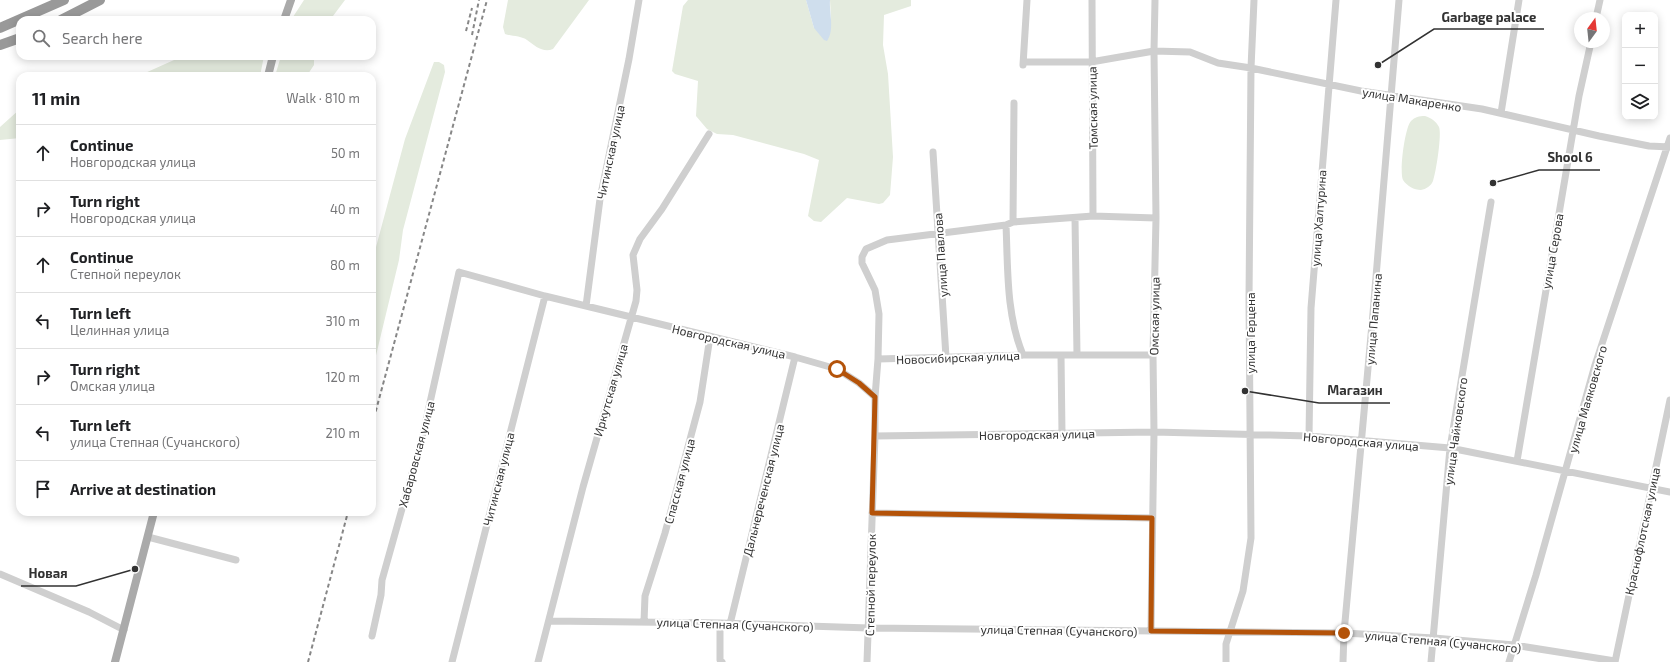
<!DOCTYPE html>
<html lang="en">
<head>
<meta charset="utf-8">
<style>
	body { margin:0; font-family:"Exo 2",sans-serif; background:#f6f6f6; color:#202124 }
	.controls { position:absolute; right:12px; top:12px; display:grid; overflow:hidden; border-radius:8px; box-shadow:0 2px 10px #0003 }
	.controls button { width:36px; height:36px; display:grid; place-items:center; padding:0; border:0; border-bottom:1px solid #e0e0e0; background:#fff; color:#202124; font:20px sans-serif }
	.compass { position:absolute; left:1574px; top:12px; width:36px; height:36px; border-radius:50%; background:#fff; box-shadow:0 2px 10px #0003; rotate:15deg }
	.stop { position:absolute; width:12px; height:12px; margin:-9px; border:3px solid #b45309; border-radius:50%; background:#fff }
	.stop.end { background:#b45309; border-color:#fff; box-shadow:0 1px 4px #0008 }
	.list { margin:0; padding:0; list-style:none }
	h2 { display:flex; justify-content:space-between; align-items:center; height:52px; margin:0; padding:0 16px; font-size:17px }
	h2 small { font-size:13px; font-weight:400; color:#757577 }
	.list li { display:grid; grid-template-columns:26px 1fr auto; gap:12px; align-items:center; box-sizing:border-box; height:56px; padding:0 16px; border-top:1px solid #e0e0e0 }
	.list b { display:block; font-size:15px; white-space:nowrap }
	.list p { margin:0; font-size:13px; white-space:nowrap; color:#757577 }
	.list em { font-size:13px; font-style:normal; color:#757577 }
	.icon { flex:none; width:22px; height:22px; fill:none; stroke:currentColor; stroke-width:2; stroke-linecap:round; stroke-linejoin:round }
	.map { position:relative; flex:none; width:1670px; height:662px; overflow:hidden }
	.search { position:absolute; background:#fff; box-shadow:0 2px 10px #0003; left:16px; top:16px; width:360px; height:44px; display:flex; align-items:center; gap:10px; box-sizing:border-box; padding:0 14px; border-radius:12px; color:#757577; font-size:15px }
	.panel { position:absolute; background:#fff; box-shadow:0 2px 10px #0003; left:16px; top:72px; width:360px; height:444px; border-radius:12px }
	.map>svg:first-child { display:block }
</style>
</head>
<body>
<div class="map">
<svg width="1670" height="662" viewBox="0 0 1670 662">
	<rect width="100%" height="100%" fill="#fff"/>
	<path fill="#e4ebde" d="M 304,0 L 345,0 L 330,20 L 291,20 Z
		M 508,0 L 589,0 L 553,49 C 543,53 535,46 527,40 C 522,36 511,36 505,34 L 503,27 Z
		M 688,0 L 806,0 L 814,28 L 831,19 L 830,0 L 911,0 L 911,6 L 884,15 L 883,45 L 888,74 L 893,157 L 890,195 L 883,203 L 879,204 L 847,198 L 821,222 L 814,221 L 808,216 L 819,160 L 804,154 L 733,135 L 717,134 L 707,129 L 696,116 L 698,81 L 675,74 L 672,71 L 683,6 Z
		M 183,56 L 264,56 L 260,76 L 127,76 L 145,73 Z
		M 281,56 L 314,56 L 314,65 L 308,74 L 309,76 L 275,76 Z
		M 439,62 L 444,65 L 445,72 L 403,230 L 399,260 L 372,372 L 372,262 L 405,139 L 434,62 Z
		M 20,109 L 20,138 L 0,140 L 0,127 Z
		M 1425,116 C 1431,118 1436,121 1439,127 C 1442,134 1436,173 1433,181 C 1431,186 1426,189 1421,190 C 1414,190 1407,186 1403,180 C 1399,172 1405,127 1411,121 C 1415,117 1419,116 1425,116 Z"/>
	<path fill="#cfdeed" d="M 806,0 L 830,0 C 829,13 835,30 827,41 L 824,40 L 814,28 Z"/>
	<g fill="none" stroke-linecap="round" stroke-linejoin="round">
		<path stroke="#cfcfcf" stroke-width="7" d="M 1092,0 L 1093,216
			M 1596,18 L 1600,0
			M 1025,62 L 1091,62 L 1154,51 L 1190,52 L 1218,63 L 1251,68 L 1361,91 L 1482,109 L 1599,136 L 1649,146 L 1670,147
			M 1023,65 L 1027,0
			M 1501,113 L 1519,0
			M 933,152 L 946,357
			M 1075,218 L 1077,355
			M 1013,222 L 1014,103
			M 1006,225 C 1008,269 1006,314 1023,355
			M 586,306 L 600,199 L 629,59 L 639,0
			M 1061,355 L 1062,434
			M 1153,355 L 1023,355 L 878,359 L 879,314 L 875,290 L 862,263 L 862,257 L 866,249 L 887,240 L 1006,225 L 1013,222 L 1093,216 L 1156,218
			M 875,397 L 878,359
			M 1309,436 L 1311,308 L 1336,0
			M 1517,461 L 1579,96 L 1591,42
			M 872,513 L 1152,518
			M 148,537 L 236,560
			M 0,574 L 89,612 L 124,630
			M 549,621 L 720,623 L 869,628 L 1344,633 L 1434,638 L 1514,645 L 1615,661
			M 644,622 L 645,596 L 665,533 L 700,402 L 710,337
			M 720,623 L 720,660 L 722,662
			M 730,624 L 795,357
			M 1151,631 L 1154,432 L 1153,355 L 1156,218 L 1154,51 L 1155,0
			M 372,636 L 381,595 L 382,580 L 423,434 L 459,272 L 545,296 L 795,357 L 837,369 L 859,383 L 875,397 L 875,436 L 1154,432 L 1309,436 L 1450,448 L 1670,492
			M 452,662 L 545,296
			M 538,662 L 583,487 L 636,301 L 637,290 L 633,255 L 640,239 L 662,209 L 709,134
			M 867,662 L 875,436
			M 1226,662 L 1226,644 L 1243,591 L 1251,538 L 1249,300 L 1251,68 L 1254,0
			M 1343,662 L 1344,633 L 1373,313 L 1399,0
			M 1431,662 L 1450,448 L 1491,202
			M 1509,662 L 1536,575 L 1595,365 L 1670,138
			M 1615,662 L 1670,400"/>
		<path stroke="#aaa" stroke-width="8" d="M 284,20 L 291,0
			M 268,76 L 273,56
			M 115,662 L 154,512"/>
		<path stroke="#999" stroke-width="10" d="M 61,20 L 100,0
			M 0,28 L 64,0
			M 0,45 L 20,38"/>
		<path stroke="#878787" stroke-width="2" stroke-dasharray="4 3" stroke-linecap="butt" d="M 466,31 L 472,8
			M 472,35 L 479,0
			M 372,425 L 487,0
			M 308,662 L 348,512"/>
	</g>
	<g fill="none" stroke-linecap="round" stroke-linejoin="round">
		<path stroke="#b45309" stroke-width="5" d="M 837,369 L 859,383 L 875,397 L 872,513 L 1152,518 L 1151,631 L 1344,633"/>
	</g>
	<g text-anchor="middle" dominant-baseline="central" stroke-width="4" stroke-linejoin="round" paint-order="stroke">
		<g font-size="12" fill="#323232" stroke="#fff">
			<text transform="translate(1412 99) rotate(9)">улица Макаренко</text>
			<text transform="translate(1092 108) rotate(-91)">Томская улица</text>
			<text transform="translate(610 152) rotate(-78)">Читинская улица</text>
			<text transform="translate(1318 218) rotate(-86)">улица Халтурина</text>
			<text transform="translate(1552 251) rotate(-80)">улица Серова</text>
			<text transform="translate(940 255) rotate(-94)">улица Павлова</text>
			<text transform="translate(1154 316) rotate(-89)">Омская улица</text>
			<text transform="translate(1373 319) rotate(-85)">улица Папанина</text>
			<text transform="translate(1250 333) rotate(-90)">улица Герцена</text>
			<text transform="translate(729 341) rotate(13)">Новгородская улица</text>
			<text transform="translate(958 357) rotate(-2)">Новосибирская улица</text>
			<text transform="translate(610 390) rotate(-74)">Иркутская улица</text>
			<text transform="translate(1587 399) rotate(-74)">улица Маяковского</text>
			<text transform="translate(1455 431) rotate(-82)">улица Чайковского</text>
			<text transform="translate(1037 434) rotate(-1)">Новгородская улица</text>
			<text transform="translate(1361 441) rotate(5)">Новгородская улица</text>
			<text transform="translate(416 454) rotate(-75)">Хабаровская улица</text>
			<text transform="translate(498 479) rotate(-76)">Читинская улица</text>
			<text transform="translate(679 481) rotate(-75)">Спасская улица</text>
			<text transform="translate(763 490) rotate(-76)">Дальнереченская улица</text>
			<text transform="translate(1642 531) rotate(-78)">Краснофлотская улица</text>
			<text transform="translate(870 585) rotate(-89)">Степной переулок</text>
			<text transform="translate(735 624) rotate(2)">улица Степная (Сучанского)</text>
			<text transform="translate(1059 630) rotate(1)">улица Степная (Сучанского)</text>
			<text transform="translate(1443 641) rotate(5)">улица Степная (Сучанского)</text>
		</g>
	</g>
	<path fill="none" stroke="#323232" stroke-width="1.5" d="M1378 65L1434 29H1544M1493 183L1539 170H1600M1245 391L1319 403H1390M135 569L76 586H21"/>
	<g fill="#323232" stroke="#fff" stroke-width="1.5">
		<circle cx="1378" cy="65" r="4"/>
		<circle cx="1493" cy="183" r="4"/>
		<circle cx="1245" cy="391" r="4"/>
		<circle cx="135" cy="569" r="4"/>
	</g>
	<g font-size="13" text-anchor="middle" font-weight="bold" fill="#323232" stroke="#fff" stroke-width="4" stroke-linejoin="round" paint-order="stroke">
		<text x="1489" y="22">Garbage palace</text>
		<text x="1570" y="162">Shool 6</text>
		<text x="1355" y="395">Магазин</text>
		<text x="48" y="578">Новая</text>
	</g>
</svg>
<div class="controls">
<button>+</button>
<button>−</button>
<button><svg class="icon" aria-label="layers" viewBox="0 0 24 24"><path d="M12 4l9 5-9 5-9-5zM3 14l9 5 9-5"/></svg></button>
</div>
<svg class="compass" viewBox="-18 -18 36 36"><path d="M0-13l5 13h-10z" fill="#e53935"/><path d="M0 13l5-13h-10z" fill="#757577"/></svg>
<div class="stop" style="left:837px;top:369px"></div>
<div class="stop end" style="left:1344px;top:633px"></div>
<div class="search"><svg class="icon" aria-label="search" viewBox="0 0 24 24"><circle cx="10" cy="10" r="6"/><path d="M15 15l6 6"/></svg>Search here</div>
<section class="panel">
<h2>11 min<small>Walk · 810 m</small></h2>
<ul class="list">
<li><svg class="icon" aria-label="ahead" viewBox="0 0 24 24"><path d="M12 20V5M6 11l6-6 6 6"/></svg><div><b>Continue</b><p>Новгородская улица</p></div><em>50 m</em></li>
<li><svg class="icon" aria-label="right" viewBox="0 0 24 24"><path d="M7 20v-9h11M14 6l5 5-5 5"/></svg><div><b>Turn right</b><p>Новгородская улица</p></div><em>40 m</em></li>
<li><svg class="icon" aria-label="ahead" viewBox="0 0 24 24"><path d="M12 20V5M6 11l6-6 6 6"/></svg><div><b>Continue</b><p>Степной переулок</p></div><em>80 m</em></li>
<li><svg class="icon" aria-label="left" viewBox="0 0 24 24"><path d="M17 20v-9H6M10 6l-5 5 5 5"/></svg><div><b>Turn left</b><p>Целинная улица</p></div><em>310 m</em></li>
<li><svg class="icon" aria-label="right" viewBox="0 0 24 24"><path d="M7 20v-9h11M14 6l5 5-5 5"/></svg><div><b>Turn right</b><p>Омская улица</p></div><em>120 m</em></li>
<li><svg class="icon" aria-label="left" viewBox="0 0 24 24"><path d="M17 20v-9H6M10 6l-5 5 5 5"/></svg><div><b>Turn left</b><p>улица Степная (Сучанского)</p></div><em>210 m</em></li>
<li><svg class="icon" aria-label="arrive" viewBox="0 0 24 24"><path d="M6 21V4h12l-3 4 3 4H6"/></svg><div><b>Arrive at destination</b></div></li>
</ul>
</section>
</div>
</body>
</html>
